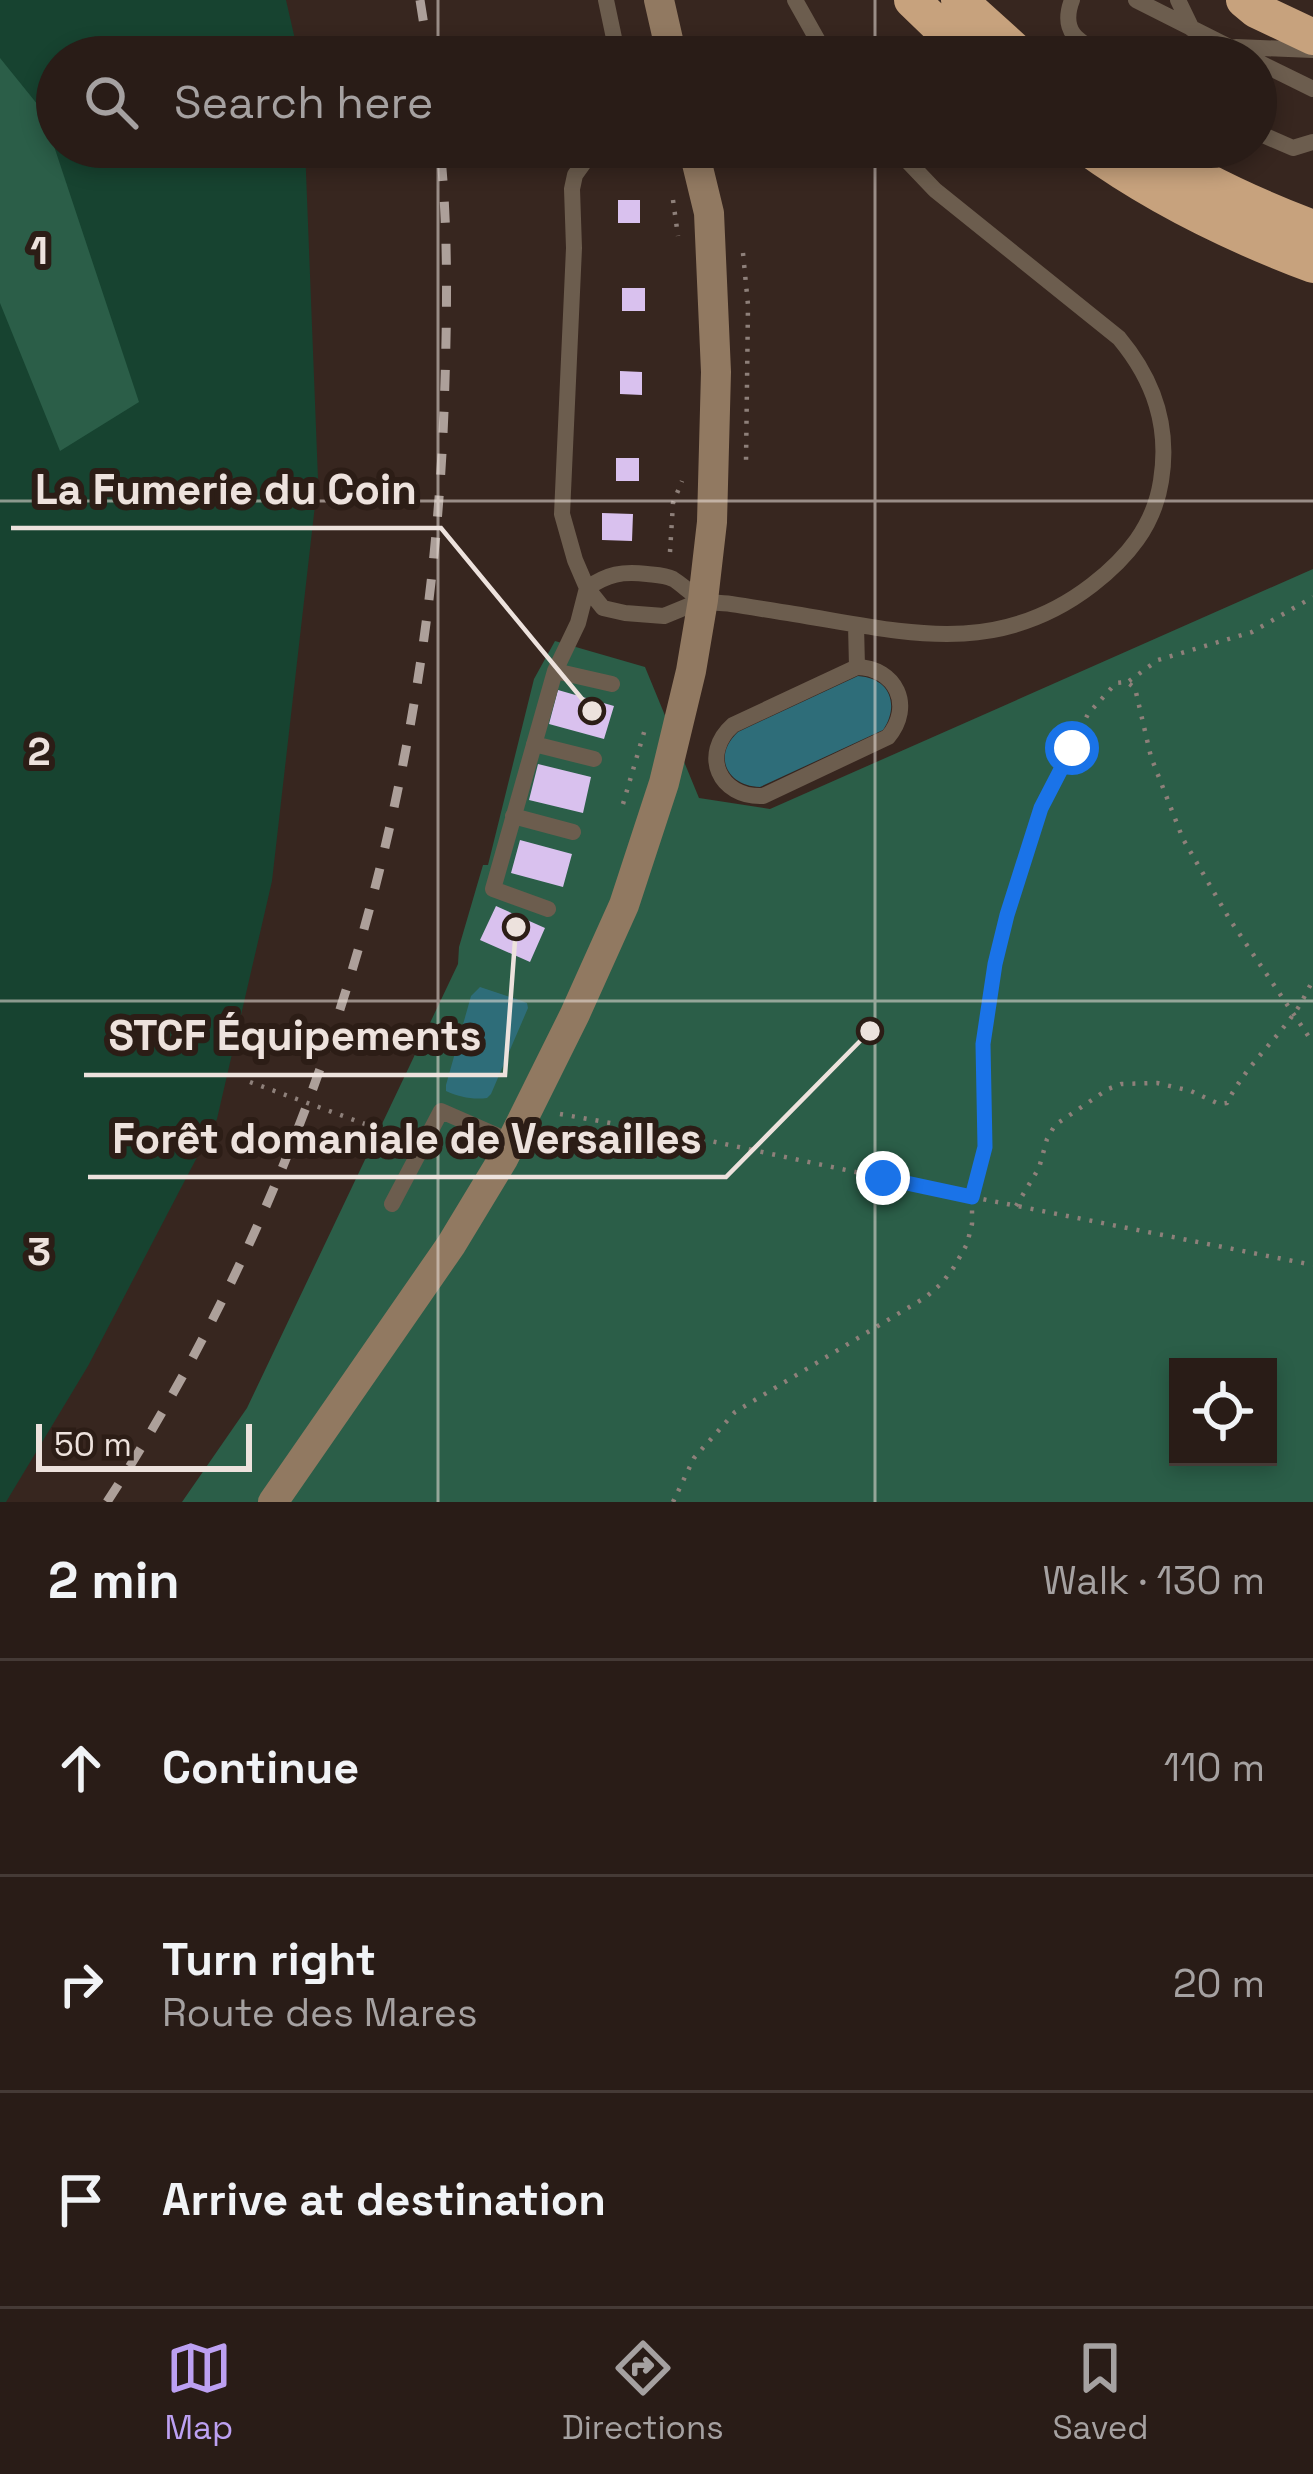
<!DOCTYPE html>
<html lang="en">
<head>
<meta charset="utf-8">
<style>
	body { margin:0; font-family:"Space Grotesk",sans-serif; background:#352924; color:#f1f3f6 }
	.controls { position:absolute; right:36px; bottom:36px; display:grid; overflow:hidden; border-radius:0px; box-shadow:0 6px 18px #0003 }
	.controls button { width:108px; height:108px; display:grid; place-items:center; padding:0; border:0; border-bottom:3px solid #453a36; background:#291c17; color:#f1f3f6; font:60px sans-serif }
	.scale { position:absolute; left:36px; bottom:30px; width:216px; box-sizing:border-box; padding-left:12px; border:6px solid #ede2dd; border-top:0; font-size:33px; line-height:42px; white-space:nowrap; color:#ede2dd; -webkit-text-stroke:9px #2c1d16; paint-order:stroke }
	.stop { position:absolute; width:36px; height:36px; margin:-27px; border:9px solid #1a73e8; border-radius:50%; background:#fff }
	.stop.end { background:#1a73e8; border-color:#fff; box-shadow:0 3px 12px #0008 }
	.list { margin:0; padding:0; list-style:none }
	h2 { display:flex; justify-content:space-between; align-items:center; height:156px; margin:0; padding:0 48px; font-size:51px }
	h2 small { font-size:39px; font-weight:400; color:#a5a1a1 }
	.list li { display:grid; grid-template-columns:78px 1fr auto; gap:36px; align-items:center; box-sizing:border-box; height:216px; padding:0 48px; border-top:3px solid #453a36 }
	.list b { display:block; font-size:45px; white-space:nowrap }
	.list p { margin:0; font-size:39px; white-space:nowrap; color:#a5a1a1 }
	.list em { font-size:39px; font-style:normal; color:#a5a1a1 }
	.icon { flex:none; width:66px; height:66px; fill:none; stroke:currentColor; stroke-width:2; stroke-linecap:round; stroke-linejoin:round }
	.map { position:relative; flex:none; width:1313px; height:1502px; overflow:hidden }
	.search { position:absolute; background:#291c17; box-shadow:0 6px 18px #0003; left:36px; right:36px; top:36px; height:132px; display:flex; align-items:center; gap:30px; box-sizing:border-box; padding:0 42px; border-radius:66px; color:#a5a1a1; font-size:45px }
	.sheet { height:804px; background:#291c17 }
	nav { display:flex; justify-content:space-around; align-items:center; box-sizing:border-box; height:168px; border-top:3px solid #453a36; background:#291c17; font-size:33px; color:#a5a1a1 }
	nav a { display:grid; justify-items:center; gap:6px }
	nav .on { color:#bca0f2 }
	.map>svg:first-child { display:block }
</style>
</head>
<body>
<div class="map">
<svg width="1313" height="1502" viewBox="0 0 1313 1502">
	<rect width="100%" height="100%" fill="#37261f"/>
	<path fill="#174330" d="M 0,0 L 286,0 L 299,57 L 57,57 L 57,147 L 305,147 L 318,479 L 272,881 L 217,1119 L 88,1366 L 6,1502 L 0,1502 Z"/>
	<path fill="#2b5e48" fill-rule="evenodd" d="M 0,58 L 42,110 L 139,402 L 60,451 L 0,303 Z
		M 1313,569 L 1313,1502 L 182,1502 L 247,1408 L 458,964 L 459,947 L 483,865 L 488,865 L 534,679 L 555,641 L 645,667 L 699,798 L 770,809 ZM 1178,1367 L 1268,1367 L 1268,1457 L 1178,1457 Z"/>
	<path fill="#2e6d79" d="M 858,676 C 890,678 900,705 883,730 L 760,787 C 727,786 712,756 738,732 Z
		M 480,987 L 522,1001 L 527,1003 L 528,1008 L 491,1094 L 487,1098 C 473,1100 459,1097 446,1091 L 446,1085 L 471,996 Z"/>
	<path fill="#d9c1ee" d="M 618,200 L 640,200 L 640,223 L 618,223 Z
		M 622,288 L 645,288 L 645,311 L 622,311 Z
		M 620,371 L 642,372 L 642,395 L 620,394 Z
		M 616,458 L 639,458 L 639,481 L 616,481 Z
		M 602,513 L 633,514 L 632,541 L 602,540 Z
		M 558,690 L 614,706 L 604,739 L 549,724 Z
		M 538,764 L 591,777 L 583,813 L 529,800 Z
		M 520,840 L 572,854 L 563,887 L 511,873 Z
		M 496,906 L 545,928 L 530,962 L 480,940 Z"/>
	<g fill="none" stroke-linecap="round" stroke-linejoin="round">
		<path stroke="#8e807a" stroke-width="4.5" stroke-dasharray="3 9" stroke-linecap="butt" d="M 673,200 L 678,236
			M 743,253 L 748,305 L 746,463
			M 670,552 L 673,503 L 682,481
			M 1129,681 L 1158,660 L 1252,632 L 1313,597
			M 623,804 L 645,729
			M 560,1114 L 706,1140 L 972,1197 L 1313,1265
			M 1016,1206 L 1039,1168 L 1047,1139 L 1055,1125 L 1108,1089 L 1121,1084 L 1157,1083 L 1191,1091 L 1219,1104 L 1227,1103 C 1243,1070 1272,1044 1293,1015 C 1301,1005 1307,991 1313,980
			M 673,1502 L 694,1458 L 735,1412 L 926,1297 L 942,1283 L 954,1267 L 967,1244 L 972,1224 L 972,1197 L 985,1147 L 983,1044 L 987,1004 L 1007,915 L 1041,809 L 1088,714 L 1116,683 L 1127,682 L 1135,688 L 1151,757 L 1183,839 L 1230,920 L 1313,1043"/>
		<path stroke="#6c5d4e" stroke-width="16" d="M 606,0 L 618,57
			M 795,0 L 827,57
			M 1072,0 C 1059,34 1081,43 1107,57
			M 1136,0 L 1249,57
			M 1178,0 L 1192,29
			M 1236,47 L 1313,50
			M 922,57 L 944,33
			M 1256,61 L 1313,89
			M 1256,132 L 1293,148 L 1313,142
			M 703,600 L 664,616 L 625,613 L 603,608 L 587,588 C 608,574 622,571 647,574 C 657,575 665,575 673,579 C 683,585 693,596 703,600 C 711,603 722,603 731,604 C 752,607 773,611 794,614 C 904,632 996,659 1092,585 C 1127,558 1154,526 1161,481 C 1170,426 1154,380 1119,338 L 935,190 L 894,147
			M 856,625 L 857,667
			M 857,667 C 896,668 914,706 888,737 L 763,796 C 719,798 700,754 733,725 Z
			M 555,671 L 612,684
			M 534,744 L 594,759
			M 513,816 L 573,832
			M 548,909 L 493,889 L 555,671 L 578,623 L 587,588 L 575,560 L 562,514 L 574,248 L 572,189 L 575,175 L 595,147
			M 392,1204 L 441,1111 L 512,1142"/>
		<path stroke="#917961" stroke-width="30" d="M 659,0 L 672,57
			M 273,1502 L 451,1245 L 503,1159 L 575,1014 L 624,905 L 664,783 L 691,671 L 703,600 L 712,522 L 716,372 L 709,213 L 693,147"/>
		<path stroke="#c7a27d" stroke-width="36" d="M 912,0 L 971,57
			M 959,0 L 1022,57
			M 1244,0 L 1256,10 L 1313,37
			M 1086,147 C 1155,197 1233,235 1313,265
			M 1148,147 C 1200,181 1255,206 1313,228"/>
		<path stroke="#ada09a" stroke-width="9" stroke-dasharray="21 21" stroke-linecap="butt" d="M 420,0 L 429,57
			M 107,1502 C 319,1177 429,797 444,411 C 447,323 449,234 440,147"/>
		<path stroke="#8e807a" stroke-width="4.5" stroke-dasharray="3 9" stroke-linecap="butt" d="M 250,1082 L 406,1139"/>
	</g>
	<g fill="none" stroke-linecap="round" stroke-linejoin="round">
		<path stroke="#1a73e8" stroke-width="15" d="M 883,1178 L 972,1197 L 985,1147 L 983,1044 L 995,964 L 1007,915 L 1041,808 L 1072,748"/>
	</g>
	<path fill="none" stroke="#ede2dd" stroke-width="3" stroke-opacity="0.55" d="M 438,0 L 438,57M 875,0 L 875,57M 438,147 L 438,1502M 875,147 L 875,1502M 0,501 L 1313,501M 0,1001 L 1313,1001"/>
	<g font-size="39" text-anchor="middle" font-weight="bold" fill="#ede2dd" stroke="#2c1d16" stroke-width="12" stroke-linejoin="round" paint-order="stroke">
		<text x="39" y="264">1</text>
		<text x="39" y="765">2</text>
		<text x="39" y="1265">3</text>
	</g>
	<path fill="none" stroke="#ede2dd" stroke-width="4.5" d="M592 711L441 528H11M516 927L505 1075H84M870 1031L726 1177H88"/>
	<g fill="#ede2dd" stroke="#2c1d16" stroke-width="4.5">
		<circle cx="592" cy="711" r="12"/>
		<circle cx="516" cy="927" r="12"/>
		<circle cx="870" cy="1031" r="12"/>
	</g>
	<g font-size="42" text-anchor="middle" font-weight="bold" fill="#ede2dd" stroke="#2c1d16" stroke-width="12" stroke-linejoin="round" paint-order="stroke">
		<text x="226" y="504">La Fumerie du Coin</text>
		<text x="295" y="1050">STCF Équipements</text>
		<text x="407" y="1153">Forêt domaniale de Versailles</text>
	</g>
</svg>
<div class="controls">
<button><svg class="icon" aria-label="locate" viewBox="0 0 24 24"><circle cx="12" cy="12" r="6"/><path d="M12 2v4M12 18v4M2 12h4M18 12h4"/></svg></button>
</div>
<div class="scale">50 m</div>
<div class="stop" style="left:1072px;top:748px"></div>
<div class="stop end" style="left:883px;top:1178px"></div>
<div class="search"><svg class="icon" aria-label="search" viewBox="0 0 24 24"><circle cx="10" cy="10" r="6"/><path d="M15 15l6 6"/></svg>Search here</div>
</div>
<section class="sheet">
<h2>2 min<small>Walk · 130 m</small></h2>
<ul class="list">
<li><svg class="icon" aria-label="ahead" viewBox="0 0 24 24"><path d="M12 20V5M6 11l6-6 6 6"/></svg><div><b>Continue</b></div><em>110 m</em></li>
<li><svg class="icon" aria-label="right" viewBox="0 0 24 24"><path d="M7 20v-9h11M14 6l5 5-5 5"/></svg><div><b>Turn right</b><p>Route des Mares</p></div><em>20 m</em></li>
<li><svg class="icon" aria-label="arrive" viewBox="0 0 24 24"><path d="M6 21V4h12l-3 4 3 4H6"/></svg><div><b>Arrive at destination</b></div></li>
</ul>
</section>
<nav>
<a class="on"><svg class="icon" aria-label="map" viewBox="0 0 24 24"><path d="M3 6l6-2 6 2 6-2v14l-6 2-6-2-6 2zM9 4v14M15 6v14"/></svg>Map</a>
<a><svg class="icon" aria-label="directions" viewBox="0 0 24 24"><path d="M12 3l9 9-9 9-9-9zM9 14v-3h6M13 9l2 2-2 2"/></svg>Directions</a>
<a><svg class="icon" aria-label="saved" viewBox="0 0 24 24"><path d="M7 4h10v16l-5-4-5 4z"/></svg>Saved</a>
</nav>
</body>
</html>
